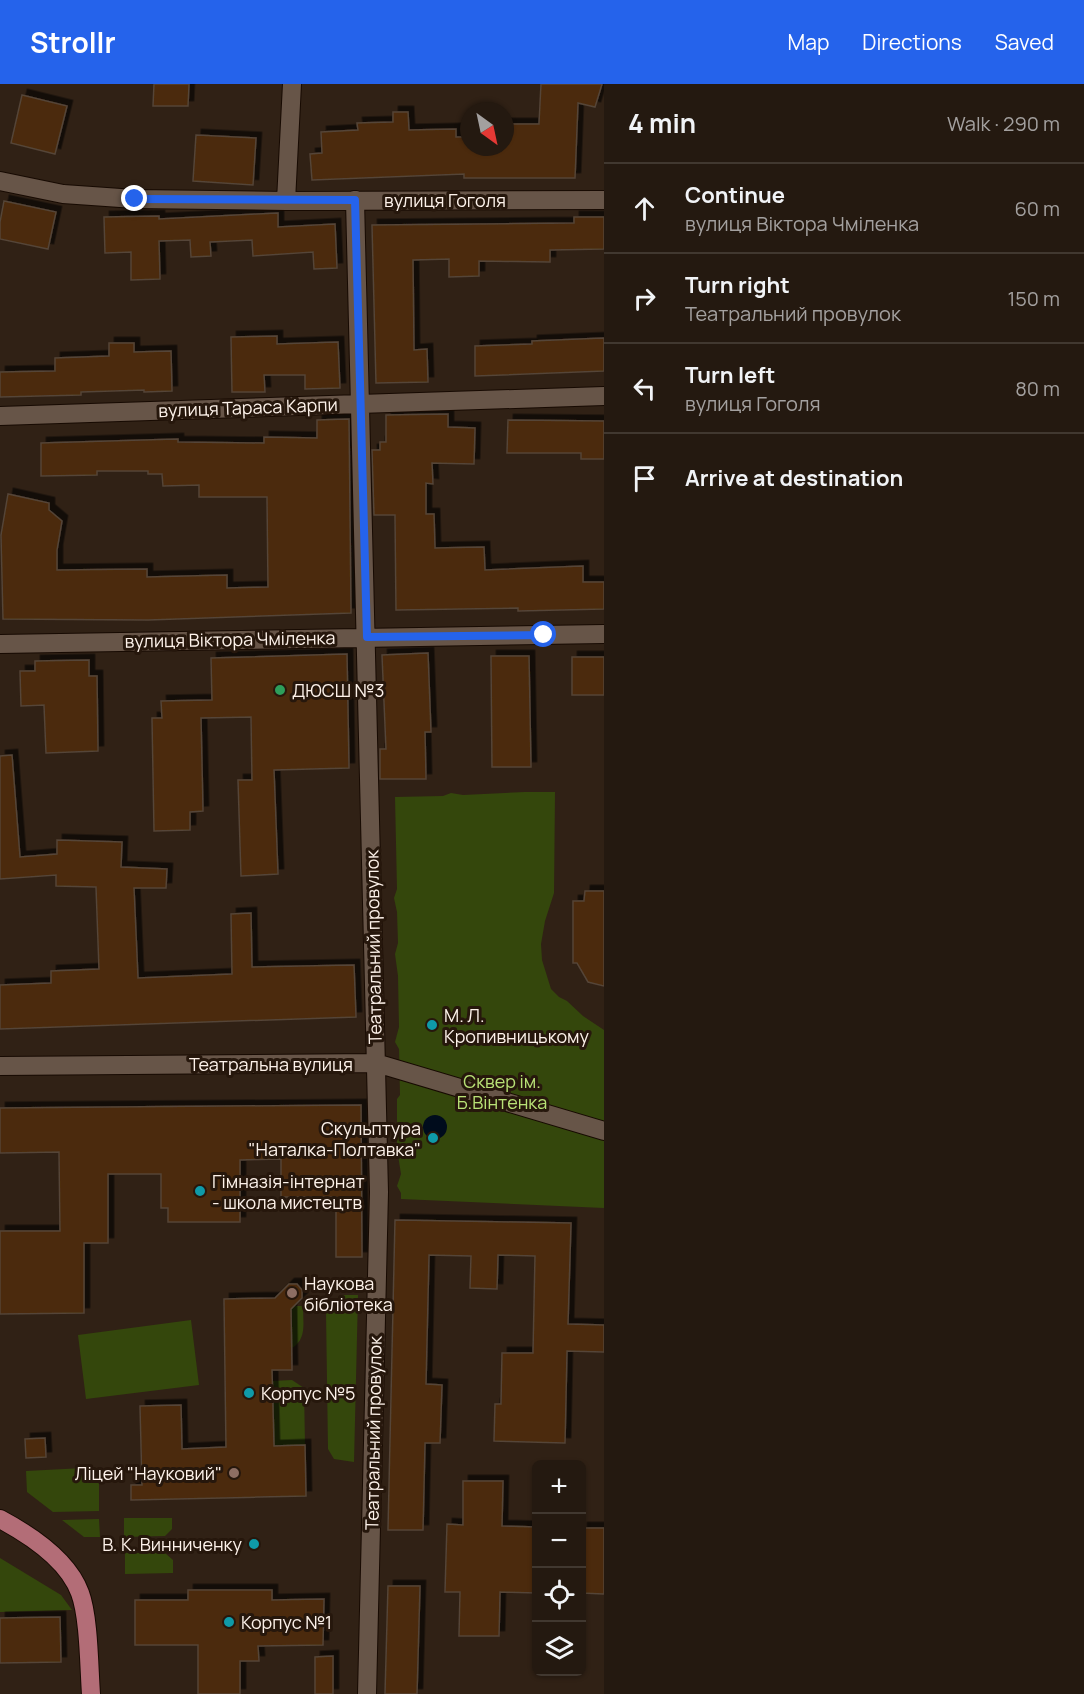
<!DOCTYPE html>
<html lang="en">
<head>
<meta charset="utf-8">
<style>
	body { margin:0; font-family:Manrope,sans-serif; background:#30261e; color:#f1f3f6 }
	.controls { position:absolute; right:18px; bottom:18px; display:grid; overflow:hidden; border-radius:9px; box-shadow:0 2px 4px #0004 }
	.controls button { width:54px; height:54px; display:grid; place-items:center; padding:0; border:0; border-bottom:2px solid #413830; background:#241910; color:#f1f3f6; font:30px sans-serif }
	.compass { position:absolute; left:460px; top:18px; width:54px; height:54px; border-radius:50%; background:#241910; box-shadow:0 2px 4px #0004; rotate:147deg }
	.stop { position:absolute; width:18px; height:18px; margin:-14px; border:4px solid #2563eb; border-radius:50%; background:#fff }
	.stop.end { background:#2563eb; border-color:#fff; box-shadow:0 2px 6px #0008 }
	.list { margin:0; padding:0; list-style:none }
	h2 { display:flex; justify-content:space-between; align-items:center; height:78px; margin:0; padding:0 24px; font-size:26px }
	h2 small { font-size:20px; font-weight:400; color:#a3a09f }
	.list li { display:grid; grid-template-columns:39px 1fr auto; gap:18px; align-items:center; box-sizing:border-box; height:90px; padding:0 24px; border-top:2px solid #413830 }
	.list b { display:block; font-size:22px; white-space:nowrap }
	.list p { margin:0; font-size:20px; white-space:nowrap; color:#a3a09f }
	.list em { font-size:20px; font-style:normal; color:#a3a09f }
	.icon { flex:none; width:33px; height:33px; fill:none; stroke:currentColor; stroke-width:2; stroke-linecap:round; stroke-linejoin:round }
	.map { position:relative; flex:none; width:604px; height:1610px; overflow:hidden }
	header { display:flex; align-items:center; gap:36px; box-sizing:border-box; height:84px; padding:0 30px; background:#2563eb; color:#fff }
	header strong { font-size:28px }
	nav { display:flex; gap:33px; margin-inline-start:auto; font-size:21px }
	main { display:flex }
	aside { flex:1; background:#241910 }
	.map>svg:first-child { display:block }
</style>
</head>
<body>
<header>
<strong>Strollr</strong>
<nav><a>Map</a><a>Directions</a><a>Saved</a></nav>
</header>
<main>
<div class="map">
<svg width="604" height="1610" viewBox="0 0 604 1610">
	<defs>
		<filter id="shadow"><feDropShadow dx="5.5" dy="-5.5" stdDeviation="0" flood-color="#0009"/></filter>
	</defs>
	<rect width="100%" height="100%" fill="#302115"/>
	<path fill="#34470c" d="M 525,708 L 555,708 L 554,809 L 545,837 L 541,860 L 542,876 L 551,905 L 559,913 L 567,917 L 583,932 L 604,946 L 604,1124 L 401,1115 L 401,1109 L 397,1102 L 401,1090 L 397,1065 L 397,1015 L 400,1011 L 399,965 L 395,958 L 399,943 L 398,892 L 395,870 L 398,859 L 397,828 L 394,814 L 397,805 L 395,713 L 443,712 L 451,709 L 463,711 Z
		M 344,1211 L 358,1211 L 354,1378 L 334,1375 L 328,1365 L 326,1228 C 329,1219 335,1214 344,1211 Z
		M 294,1222 L 303,1222 C 303,1238 307,1255 292,1264 L 291,1225 Z
		M 191,1236 L 199,1301 L 86,1315 L 78,1251 Z
		M 292,1296 L 304,1304 L 305,1361 L 274,1362 L 272,1297 Z
		M 84,1384 L 99,1399 L 99,1427 L 53,1428 L 27,1408 L 26,1387 Z
		M 124,1434 L 172,1434 L 172,1445 L 165,1452 L 124,1453 Z
		M 99,1435 L 100,1453 L 84,1453 L 62,1436 Z
		M 125,1469 L 165,1469 L 173,1476 L 173,1489 L 125,1490 Z
		M 0,1474 L 61,1511 L 72,1526 L 0,1528 Z"/>
	<path fill="#000c1c" d="M423 1043a12 12 0 1 1 24 0a12 12 0 1 1-24 0Z"/>
	<path fill="#4c2a09" stroke="#544437" stroke-width="1.5" filter="url(#shadow)" d="M 154,0 L 189,0 L 188,22 L 153,22 Z
		M 541,0 L 602,0 L 595,23 L 578,19 L 575,94 L 464,94 L 464,90 L 312,96 L 310,70 L 322,69 L 321,48 L 358,46 L 357,39 L 393,38 L 393,28 L 408,28 L 409,46 L 456,45 L 456,53 L 469,53 L 469,63 L 505,63 L 505,40 L 539,40 Z
		M 22,11 L 67,22 L 55,70 L 11,59 Z
		M 196,51 L 256,54 L 253,101 L 193,97 Z
		M 4,117 L 56,128 L 48,165 L 0,155 L 0,138 Z
		M 278,129 L 278,143 L 335,140 L 337,184 L 314,185 L 313,168 L 253,172 L 252,156 L 210,158 L 211,172 L 191,173 L 190,156 L 159,157 L 160,195 L 131,196 L 131,168 L 105,169 L 104,133 L 159,132 L 159,135 Z
		M 574,133 L 604,133 L 604,165 L 550,166 L 550,178 L 479,177 L 479,192 L 449,193 L 449,175 L 413,176 L 414,266 L 427,265 L 428,298 L 376,299 L 372,141 L 574,139 Z
		M 277,252 L 277,260 L 338,258 L 340,304 L 305,305 L 305,291 L 264,291 L 265,308 L 232,308 L 231,253 Z
		M 604,254 L 604,287 L 475,292 L 475,262 L 532,260 L 532,257 Z
		M 109,259 L 134,259 L 134,268 L 171,267 L 172,307 L 144,308 L 144,306 L 81,308 L 81,311 L 0,313 L 0,288 L 55,287 L 55,274 L 109,272 Z
		M 448,330 L 448,343 L 475,344 L 474,380 L 432,379 L 433,400 L 426,399 L 426,430 L 434,430 L 435,464 L 484,463 L 485,486 L 583,482 L 583,498 L 604,498 L 604,525 L 518,527 L 518,524 L 396,526 L 395,431 L 374,431 L 372,366 L 380,366 L 380,358 L 386,358 L 386,331 Z
		M 349,335 L 351,529 L 148,536 L 3,535 L 1,451 L 8,410 L 49,419 L 49,426 L 62,437 L 57,466 L 57,486 L 147,485 L 147,493 L 227,491 L 227,504 L 268,503 L 267,413 L 199,413 L 199,401 L 163,402 L 162,390 L 148,390 L 148,387 L 97,387 L 97,391 L 41,392 L 41,359 L 178,355 L 178,358 L 264,359 L 264,353 L 317,354 L 317,336 Z
		M 508,336 L 604,337 L 604,375 L 581,375 L 581,369 L 507,369 Z
		M 428,569 L 431,648 L 425,648 L 426,695 L 380,695 L 380,665 L 386,665 L 382,571 Z
		M 347,570 L 349,684 L 274,686 L 278,790 L 241,792 L 238,696 L 252,696 L 251,633 L 201,634 L 203,727 L 190,728 L 190,746 L 154,747 L 152,634 L 162,634 L 161,617 L 212,616 L 211,574 Z
		M 491,572 L 529,572 L 531,683 L 492,683 Z
		M 572,573 L 604,573 L 604,611 L 572,611 Z
		M 89,576 L 89,592 L 97,592 L 98,667 L 46,669 L 44,621 L 21,622 L 20,587 L 35,587 L 35,577 Z
		M 12,671 L 20,773 L 57,770 L 57,756 L 122,758 L 121,783 L 167,785 L 166,804 L 134,804 L 138,894 L 232,890 L 231,830 L 251,829 L 252,883 L 354,881 L 356,933 L 0,945 L 0,901 L 51,899 L 51,887 L 99,885 L 96,803 L 56,802 L 56,791 L 0,795 L 0,672 Z
		M 585,807 L 604,807 L 604,902 L 588,898 L 577,879 L 573,879 L 573,817 L 584,817 Z
		M 361,1021 L 362,1173 L 336,1173 L 336,1113 L 281,1113 L 281,1075 L 240,1076 L 240,1138 L 168,1138 L 168,1124 L 161,1124 L 161,1090 L 108,1090 L 108,1159 L 84,1159 L 84,1229 L 0,1230 L 0,1147 L 60,1147 L 59,1068 L 0,1069 L 0,1024 Z
		M 395,1136 L 571,1139 L 568,1240 L 604,1241 L 604,1268 L 567,1267 L 565,1359 L 494,1357 L 495,1320 L 501,1320 L 502,1269 L 533,1269 L 535,1172 L 498,1171 L 497,1205 L 470,1204 L 471,1172 L 429,1171 L 426,1300 L 442,1301 L 440,1359 L 425,1359 L 423,1446 L 388,1446 Z
		M 289,1200 L 297,1200 L 302,1206 L 302,1214 L 291,1225 L 292,1286 L 272,1286 L 274,1362 L 305,1361 L 306,1412 L 131,1416 L 131,1401 L 142,1401 L 140,1322 L 181,1321 L 182,1365 L 226,1363 L 224,1215 L 275,1214 Z
		M 45,1354 L 46,1373 L 26,1374 L 25,1355 Z
		M 463,1397 L 503,1397 L 502,1442 L 537,1443 L 537,1509 L 500,1508 L 499,1552 L 459,1552 L 460,1508 L 445,1508 L 447,1440 L 463,1441 Z
		M 582,1444 L 604,1444 L 604,1510 L 582,1509 Z
		M 388,1502 L 420,1502 L 417,1610 L 385,1610 Z
		M 188,1506 L 272,1506 L 272,1516 L 324,1515 L 323,1561 L 258,1562 L 259,1577 L 240,1577 L 240,1610 L 198,1610 L 198,1561 L 135,1561 L 135,1516 L 188,1516 Z
		M 60,1533 L 61,1578 L 0,1579 L 0,1534 Z
		M 333,1572 L 333,1610 L 315,1610 L 315,1573 Z"/>
	<g fill="none" stroke-linecap="round" stroke-linejoin="round">
		<defs>
			<path id="minor" d="M 0,97 L 63,110 L 135,115 L 286,117 L 604,116
				M 355,116 L 379,1108 L 367,1610
				M 286,117 L 292,0
				M 0,332 L 604,312
				M 0,560 L 604,550
				M 0,982 L 376,979 L 604,1047"/>
			<path id="major" d="M 0,1435 C 30,1451 68,1476 80,1509 C 89,1533 89,1583 91,1610"/>
		</defs>
		<use href="#minor" stroke="#170a02" stroke-width="20"/>
		<use href="#major" stroke="#170a02" stroke-width="20"/>
		<use href="#minor" stroke="#675548" stroke-width="18"/>
		<use href="#major" stroke="#b36d77" stroke-width="18"/>
	</g>
	<g fill="none" stroke-linecap="round" stroke-linejoin="round">
		<path stroke="#2563eb" stroke-width="8" d="M 135,115 L 355,116 L 367,553 L 544,551"/>
	</g>
	<circle fill="#2e9e5b" stroke="#26170c" stroke-width="2" cx="280" cy="606" r="6"/>
	<g fill="#0f9aa8" stroke="#26170c" stroke-width="2">
		<circle cx="432" cy="941" r="6"/>
		<circle cx="433" cy="1054" r="6"/>
		<circle cx="200" cy="1107" r="6"/>
		<circle cx="249" cy="1309" r="6"/>
		<circle cx="254" cy="1460" r="6"/>
		<circle cx="229" cy="1538" r="6"/>
	</g>
	<g fill="#8d6e63" stroke="#26170c" stroke-width="2">
		<circle cx="292" cy="1209" r="6"/>
		<circle cx="234" cy="1389" r="6"/>
	</g>
	<g text-anchor="middle" dominant-baseline="central" stroke-width="6" stroke-linejoin="round" paint-order="stroke">
		<g font-size="18" fill="#fdf2ea" stroke="#26170c">
			<text x="445" y="116">вулиця Гоголя</text>
			<text transform="translate(248 323) rotate(-2)">вулиця Тараса Карпи</text>
			<text transform="translate(230 555) rotate(-1)">вулиця Віктора Чміленка</text>
			<text transform="translate(373 863) rotate(-91)">Театральний провулок</text>
			<text x="271" y="980">Театральна вулиця</text>
			<text transform="translate(373 1349) rotate(-89)">Театральний провулок</text>
		</g>
		<g font-size="18" fill="#fdf2ea" stroke="#26170c" text-anchor="start">
			<text x="292" y="606">ДЮСШ №3</text>
			<text x="444" y="931">М. Л.<tspan x="444" dy="21">Кропивницькому</tspan></text>
			<text x="421" y="1044" text-anchor="end">Скульптура<tspan x="421" dy="21">"Наталка-Полтавка"</tspan></text>
			<text x="212" y="1097">Гімназія-інтернат<tspan x="212" dy="21">- школа мистецтв</tspan></text>
			<text x="304" y="1199">Наукова<tspan x="304" dy="21">бібліотека</tspan></text>
			<text x="261" y="1309">Корпус №5</text>
			<text x="222" y="1389" text-anchor="end">Ліцей "Науковий"</text>
			<text x="242" y="1460" text-anchor="end">В. К. Винниченку</text>
			<text x="241" y="1538">Корпус №1</text>
		</g>
		<g font-size="18" fill="#b8e176" stroke="#26170c">
			<text x="502" y="997">Сквер ім.<tspan x="502" dy="21">Б.Вінтенка</tspan></text>
		</g>
	</g>
</svg>
<div class="controls">
<button>+</button>
<button>−</button>
<button><svg class="icon" aria-label="locate" viewBox="0 0 24 24"><circle cx="12" cy="12" r="6"/><path d="M12 2v4M12 18v4M2 12h4M18 12h4"/></svg></button>
<button><svg class="icon" aria-label="layers" viewBox="0 0 24 24"><path d="M12 4l9 5-9 5-9-5zM3 14l9 5 9-5"/></svg></button>
</div>
<svg class="compass" viewBox="-18 -18 36 36"><path d="M0-13l5 13h-10z" fill="#e53935"/><path d="M0 13l5-13h-10z" fill="#a3a09f"/></svg>
<div class="stop" style="left:544px;top:551px"></div>
<div class="stop end" style="left:135px;top:115px"></div>
</div>
<aside>
<h2>4 min<small>Walk · 290 m</small></h2>
<ul class="list">
<li><svg class="icon" aria-label="ahead" viewBox="0 0 24 24"><path d="M12 20V5M6 11l6-6 6 6"/></svg><div><b>Continue</b><p>вулиця Віктора Чміленка</p></div><em>60 m</em></li>
<li><svg class="icon" aria-label="right" viewBox="0 0 24 24"><path d="M7 20v-9h11M14 6l5 5-5 5"/></svg><div><b>Turn right</b><p>Театральний провулок</p></div><em>150 m</em></li>
<li><svg class="icon" aria-label="left" viewBox="0 0 24 24"><path d="M17 20v-9H6M10 6l-5 5 5 5"/></svg><div><b>Turn left</b><p>вулиця Гоголя</p></div><em>80 m</em></li>
<li><svg class="icon" aria-label="arrive" viewBox="0 0 24 24"><path d="M6 21V4h12l-3 4 3 4H6"/></svg><div><b>Arrive at destination</b></div></li>
</ul>
</aside>
</main>
</body>
</html>
